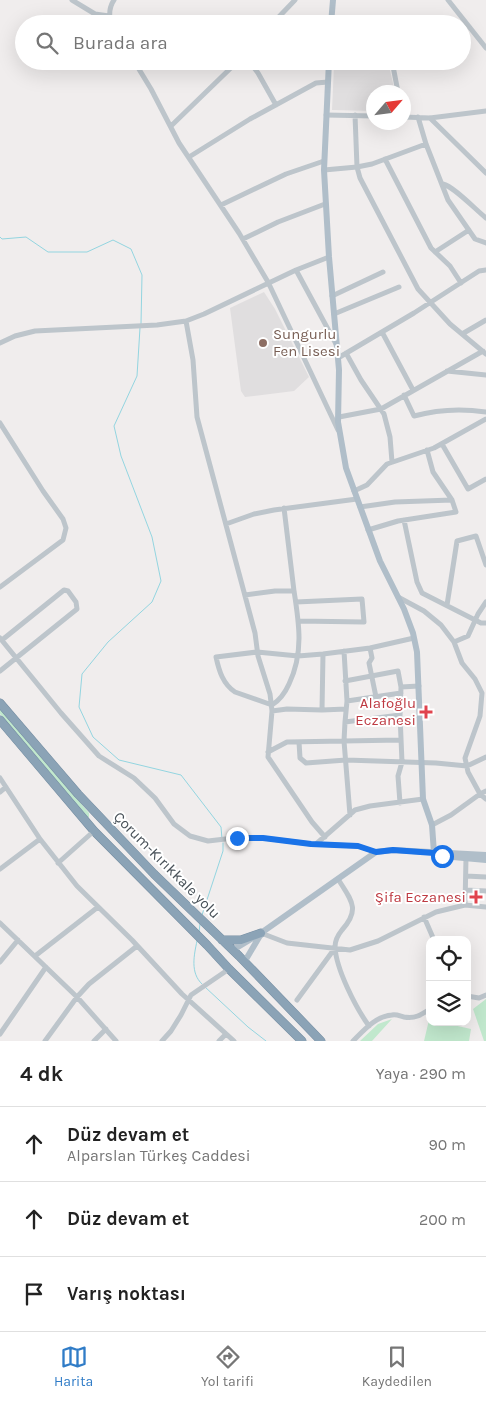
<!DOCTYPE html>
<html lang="tr">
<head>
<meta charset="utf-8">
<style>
	body { margin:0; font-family:Karla,sans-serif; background:#f6f6f6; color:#222 }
	.controls { position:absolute; right:15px; bottom:15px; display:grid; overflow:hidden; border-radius:10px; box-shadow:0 5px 20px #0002 }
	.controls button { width:45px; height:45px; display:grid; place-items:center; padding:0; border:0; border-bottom:1px solid #e0e0e0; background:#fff; color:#222; font:25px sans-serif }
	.compass { position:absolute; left:366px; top:85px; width:45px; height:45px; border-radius:50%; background:#fff; box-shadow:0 5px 20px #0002; rotate:62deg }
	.stop { position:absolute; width:15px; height:15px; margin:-11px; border:4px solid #1a73e8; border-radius:50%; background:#fff }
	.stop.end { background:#1a73e8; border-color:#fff; box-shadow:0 1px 5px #0008 }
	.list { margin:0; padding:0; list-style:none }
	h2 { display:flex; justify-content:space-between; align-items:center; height:65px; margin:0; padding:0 20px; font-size:21px }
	h2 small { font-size:16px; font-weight:400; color:#767676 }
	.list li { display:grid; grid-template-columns:32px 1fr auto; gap:15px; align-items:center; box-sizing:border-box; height:75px; padding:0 20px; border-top:1px solid #e0e0e0 }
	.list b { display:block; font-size:19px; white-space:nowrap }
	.list p { margin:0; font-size:16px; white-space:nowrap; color:#767676 }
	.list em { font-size:16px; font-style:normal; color:#767676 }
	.icon { flex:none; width:28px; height:28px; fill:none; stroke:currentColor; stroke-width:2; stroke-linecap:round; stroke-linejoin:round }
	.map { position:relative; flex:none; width:486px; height:1041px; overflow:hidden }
	.search { position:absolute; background:#fff; box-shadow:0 5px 20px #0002; left:15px; right:15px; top:15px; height:55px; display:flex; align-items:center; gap:12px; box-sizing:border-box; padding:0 18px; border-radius:28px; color:#767676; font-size:19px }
	.sheet { height:290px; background:#fff }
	nav { display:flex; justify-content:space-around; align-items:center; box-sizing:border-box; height:70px; border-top:1px solid #e0e0e0; background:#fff; font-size:14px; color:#767676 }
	nav a { display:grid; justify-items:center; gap:2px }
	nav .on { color:#307cc7 }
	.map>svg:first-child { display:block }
</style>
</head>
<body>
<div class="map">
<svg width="486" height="1041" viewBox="0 0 486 1041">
	<rect width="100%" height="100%" fill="#f0eded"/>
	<path fill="#e0dedf" d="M 334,66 L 389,66 L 395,92 L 374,92 L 373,111 L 332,110 Z
		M 264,292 L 275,309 L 309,377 L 294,391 L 245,397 L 241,391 L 230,308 Z"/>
	<path fill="#c1e8cd" d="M 0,708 L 89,813 L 89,817 L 87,818 L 0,714 Z
		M 486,999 L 486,1041 L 484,1041 L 473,1009 Z
		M 392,1019 L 372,1041 L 360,1041 L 378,1024 Z
		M 429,1020 L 430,1022 L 440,1022 L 471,1029 L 469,1041 L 424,1041 Z"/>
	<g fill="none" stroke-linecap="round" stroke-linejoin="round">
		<path stroke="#93d5e0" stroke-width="1" d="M 0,237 L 2,239 L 26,237 L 48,252 L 87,252 L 113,240 L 131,249 L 142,275 L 141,324
			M 140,328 L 137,376 L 114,426 L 121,456 L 152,537 L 161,581 L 152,602 L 108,642 L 82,674 L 79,707 L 93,737 L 119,760 L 181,775 L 221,827 L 222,839
			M 202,915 L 223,851 L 223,843
			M 199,932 L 200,924
			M 197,941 C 194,955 190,973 202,984
			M 205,987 L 248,1027 L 266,1041"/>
		<defs>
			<path id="highway" d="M 0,703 L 78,794 L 154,874 L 239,956 L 321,1041
				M 0,720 L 94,831 L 207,945 L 229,969 L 302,1041
				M 222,940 L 241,940 L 261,933"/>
		</defs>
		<use href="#highway" stroke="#768ea2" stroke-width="9"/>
		<path stroke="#bdc5cb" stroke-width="5" d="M 72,0 L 95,14 L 109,16
			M 448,0 L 486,48
			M 111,24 C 109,16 109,7 114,0
			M 272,24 L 295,0
			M 134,61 L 151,89 L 179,143 L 239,233 L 268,282 L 338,430
			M 249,61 L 258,73 L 276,105
			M 392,61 L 398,92
			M 326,115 L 374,116
			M 355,115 L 357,167 L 360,178 L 418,289 L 450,324 L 486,354
			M 404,117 L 430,118 L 486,111
			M 418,117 L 426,144 L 448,200 L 475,239 L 486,243
			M 430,118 L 486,173
			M 171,126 L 238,61
			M 189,157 L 250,119 L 316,83 L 328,82
			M 385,159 L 431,248 L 450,266 L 461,283
			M 324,170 L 357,167 L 372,164 L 426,144
			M 443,184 C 453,186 476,210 486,218
			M 221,205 L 286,174 L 324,161
			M 243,239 L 278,222 L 325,204
			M 435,252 L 469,230
			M 296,270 L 336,344
			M 332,296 L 383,272
			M 334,314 L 399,287
			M 186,321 L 193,360 L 197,417 L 255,633 L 258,656 L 270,694 L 272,711 L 268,757 L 312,822 L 325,837
			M 382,332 L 413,390
			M 462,334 L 486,320
			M 0,343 L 15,336 L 35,331 L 157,325 L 186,321 L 204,314 L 296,270 L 329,257
			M 346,353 L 361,380 L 384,414 L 390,437 L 392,462
			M 338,358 L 414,313 L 479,271 L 486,270
			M 447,371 L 486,375
			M 404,395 L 414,416 C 439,409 460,408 486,412
			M 339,417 L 381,409 L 483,351
			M 0,423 L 43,491 L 63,519 L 66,528 L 63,540 L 0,587
			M 442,444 L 468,489 L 486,479
			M 354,491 L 367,485 L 387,464 L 434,448 L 486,419
			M 360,507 L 395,502 L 452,500
			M 284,508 L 294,591
			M 404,520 L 417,582 L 422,593 L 481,623 L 486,623
			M 226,524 L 254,514 L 274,510 L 357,499
			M 368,530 L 398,521 L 456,512 L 452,500 L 433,472 L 427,450
			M 245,595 L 275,591 L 294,591 C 299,623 304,653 289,684 C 285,693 280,700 272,705 L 235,692 C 223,684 219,671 216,657 L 257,652 L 298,656 L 323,654 L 370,648 L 414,638
			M 398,597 L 424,611 L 441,625 L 454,642 L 462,663 L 475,679 L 482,693 L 480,716 L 465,758 L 468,772 L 480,794 L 486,799
			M 296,602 L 362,599 L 364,622 L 299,621
			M 447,605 L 457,541 L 476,536 L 486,565
			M 0,638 L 61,713 L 99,756 L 134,778 L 155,798 L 174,824 L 190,836 L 208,841 L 234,838 L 263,838 L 311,844 L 358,846 L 376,852
			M 454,642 L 468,636 L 478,614 L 486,602
			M 370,648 L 372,658 L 369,663 L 376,697
			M 344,651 L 347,701 L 345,722
			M 323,654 L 322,710 L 346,709
			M 0,671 L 77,609 L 76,602 L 68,591 L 64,590 L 2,640
			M 345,681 L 398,671 L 401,687 L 400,715 L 402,762 L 398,776 L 400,803
			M 401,687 L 419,686
			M 347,701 L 401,693
			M 272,711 L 287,709 L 322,710
			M 299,742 L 300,758 L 306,763 L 346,760 L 436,763 L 467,766 L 486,757
			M 268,752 L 287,742 L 344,741 L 345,722 L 400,715
			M 0,778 L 40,839 L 77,886 L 132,940 L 182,994 L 234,1041
			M 0,792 L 6,787
			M 350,815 L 344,741 L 400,740
			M 432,825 L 451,815 L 480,794 L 486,791
			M 316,844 L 355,810 L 370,806 L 423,799
			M 58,863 L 94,831
			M 0,869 L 40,839
			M 466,876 L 486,877
			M 338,879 C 351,900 361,909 342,930 C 337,936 335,940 335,947 C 336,969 356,1008 369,1026
			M 466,890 L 486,891
			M 465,905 L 466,858
			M 424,917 L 434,940
			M 0,923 L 77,997 L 116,1041
			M 261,933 L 287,943 L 350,950 L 378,941 L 436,912 L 465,905 L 486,907
			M 35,956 L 98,907
			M 0,962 L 18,940
			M 467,996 L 479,998 L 486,995
			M 297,1000 L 335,948
			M 0,1034 L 46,967
			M 45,1041 L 77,997 L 89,984 L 137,946
			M 94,1041 L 106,1029
			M 162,1041 L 171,1031 L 181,1015 L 191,995 L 229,969
			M 219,1041 L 226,1034
			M 353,1041 C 364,1030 376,1016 392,1015 C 396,1014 400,1016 404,1017 C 415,1019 421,1015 430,1009"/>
		<path stroke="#b0bec9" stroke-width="6" d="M 331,24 L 333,0
			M 329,61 L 324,170 L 329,257 L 339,370 L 338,422 L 346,468 L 380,561 L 404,609 L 413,633 L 417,652 L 423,799 L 432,825 L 434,853
			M 434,853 L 442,856 L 486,860
			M 233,950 L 261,933 L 376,852 L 393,850 L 486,855
			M 245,961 L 261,934"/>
		<use href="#highway" stroke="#8ba3b6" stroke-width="8"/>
	</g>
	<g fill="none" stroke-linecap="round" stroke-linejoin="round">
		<path stroke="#1a73e8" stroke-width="6" d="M 237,838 L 263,838 L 311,844 L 358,846 L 376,852 L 393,850 L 434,853 L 442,856"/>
	</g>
	<circle fill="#8d6e63" stroke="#fff" stroke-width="2" cx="263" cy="343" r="5"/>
	<g fill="#e0444e" stroke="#fff" stroke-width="2">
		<path d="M423.5 704.5h5v5h5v5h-5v5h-5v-5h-5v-5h5z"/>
		<path d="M473.5 889.5h5v5h5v5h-5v5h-5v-5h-5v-5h5z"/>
	</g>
	<g text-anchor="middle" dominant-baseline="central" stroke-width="4" stroke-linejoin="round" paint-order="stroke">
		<g font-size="15" fill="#785e54" stroke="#fff" text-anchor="start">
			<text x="273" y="334">Sungurlu<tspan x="273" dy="17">Fen Lisesi</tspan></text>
		</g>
		<g font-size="15" fill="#be3a42" stroke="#fff" text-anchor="end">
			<text x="416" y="703">Alafoğlu<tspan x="416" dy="17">Eczanesi</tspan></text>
			<text x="466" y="897">Şifa Eczanesi</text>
		</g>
		<g font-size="15" fill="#485158" stroke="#fff">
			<text transform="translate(167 865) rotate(45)">Çorum-Kırıkkale yolu</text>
		</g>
	</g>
</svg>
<div class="controls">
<button><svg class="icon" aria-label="locate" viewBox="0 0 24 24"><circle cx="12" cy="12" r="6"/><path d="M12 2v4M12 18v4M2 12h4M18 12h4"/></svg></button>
<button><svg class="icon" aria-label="layers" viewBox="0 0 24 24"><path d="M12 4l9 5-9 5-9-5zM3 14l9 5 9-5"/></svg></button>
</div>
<svg class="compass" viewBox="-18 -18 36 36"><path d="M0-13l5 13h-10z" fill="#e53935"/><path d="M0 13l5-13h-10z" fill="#767676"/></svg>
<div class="stop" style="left:442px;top:856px"></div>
<div class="stop end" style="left:237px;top:838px"></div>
<div class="search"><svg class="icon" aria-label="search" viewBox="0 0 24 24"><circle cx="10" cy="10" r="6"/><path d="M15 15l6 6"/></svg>Burada ara</div>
</div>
<section class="sheet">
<h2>4 dk<small>Yaya · 290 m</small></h2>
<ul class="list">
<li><svg class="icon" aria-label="ahead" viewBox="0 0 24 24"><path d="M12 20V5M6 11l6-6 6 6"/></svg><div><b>Düz devam et</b><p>Alparslan Türkeş Caddesi</p></div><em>90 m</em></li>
<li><svg class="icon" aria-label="ahead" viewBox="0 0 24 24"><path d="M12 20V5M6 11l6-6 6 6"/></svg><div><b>Düz devam et</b></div><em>200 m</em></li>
<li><svg class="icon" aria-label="arrive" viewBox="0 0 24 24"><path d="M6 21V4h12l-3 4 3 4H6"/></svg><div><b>Varış noktası</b></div></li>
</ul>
</section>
<nav>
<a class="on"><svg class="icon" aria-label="map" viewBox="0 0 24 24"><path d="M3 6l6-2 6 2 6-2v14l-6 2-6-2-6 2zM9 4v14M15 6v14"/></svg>Harita</a>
<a><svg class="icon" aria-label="directions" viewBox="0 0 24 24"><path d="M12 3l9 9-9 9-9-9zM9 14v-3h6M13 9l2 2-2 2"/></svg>Yol tarifi</a>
<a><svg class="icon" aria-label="saved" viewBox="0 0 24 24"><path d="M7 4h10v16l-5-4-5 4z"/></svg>Kaydedilen</a>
</nav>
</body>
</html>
